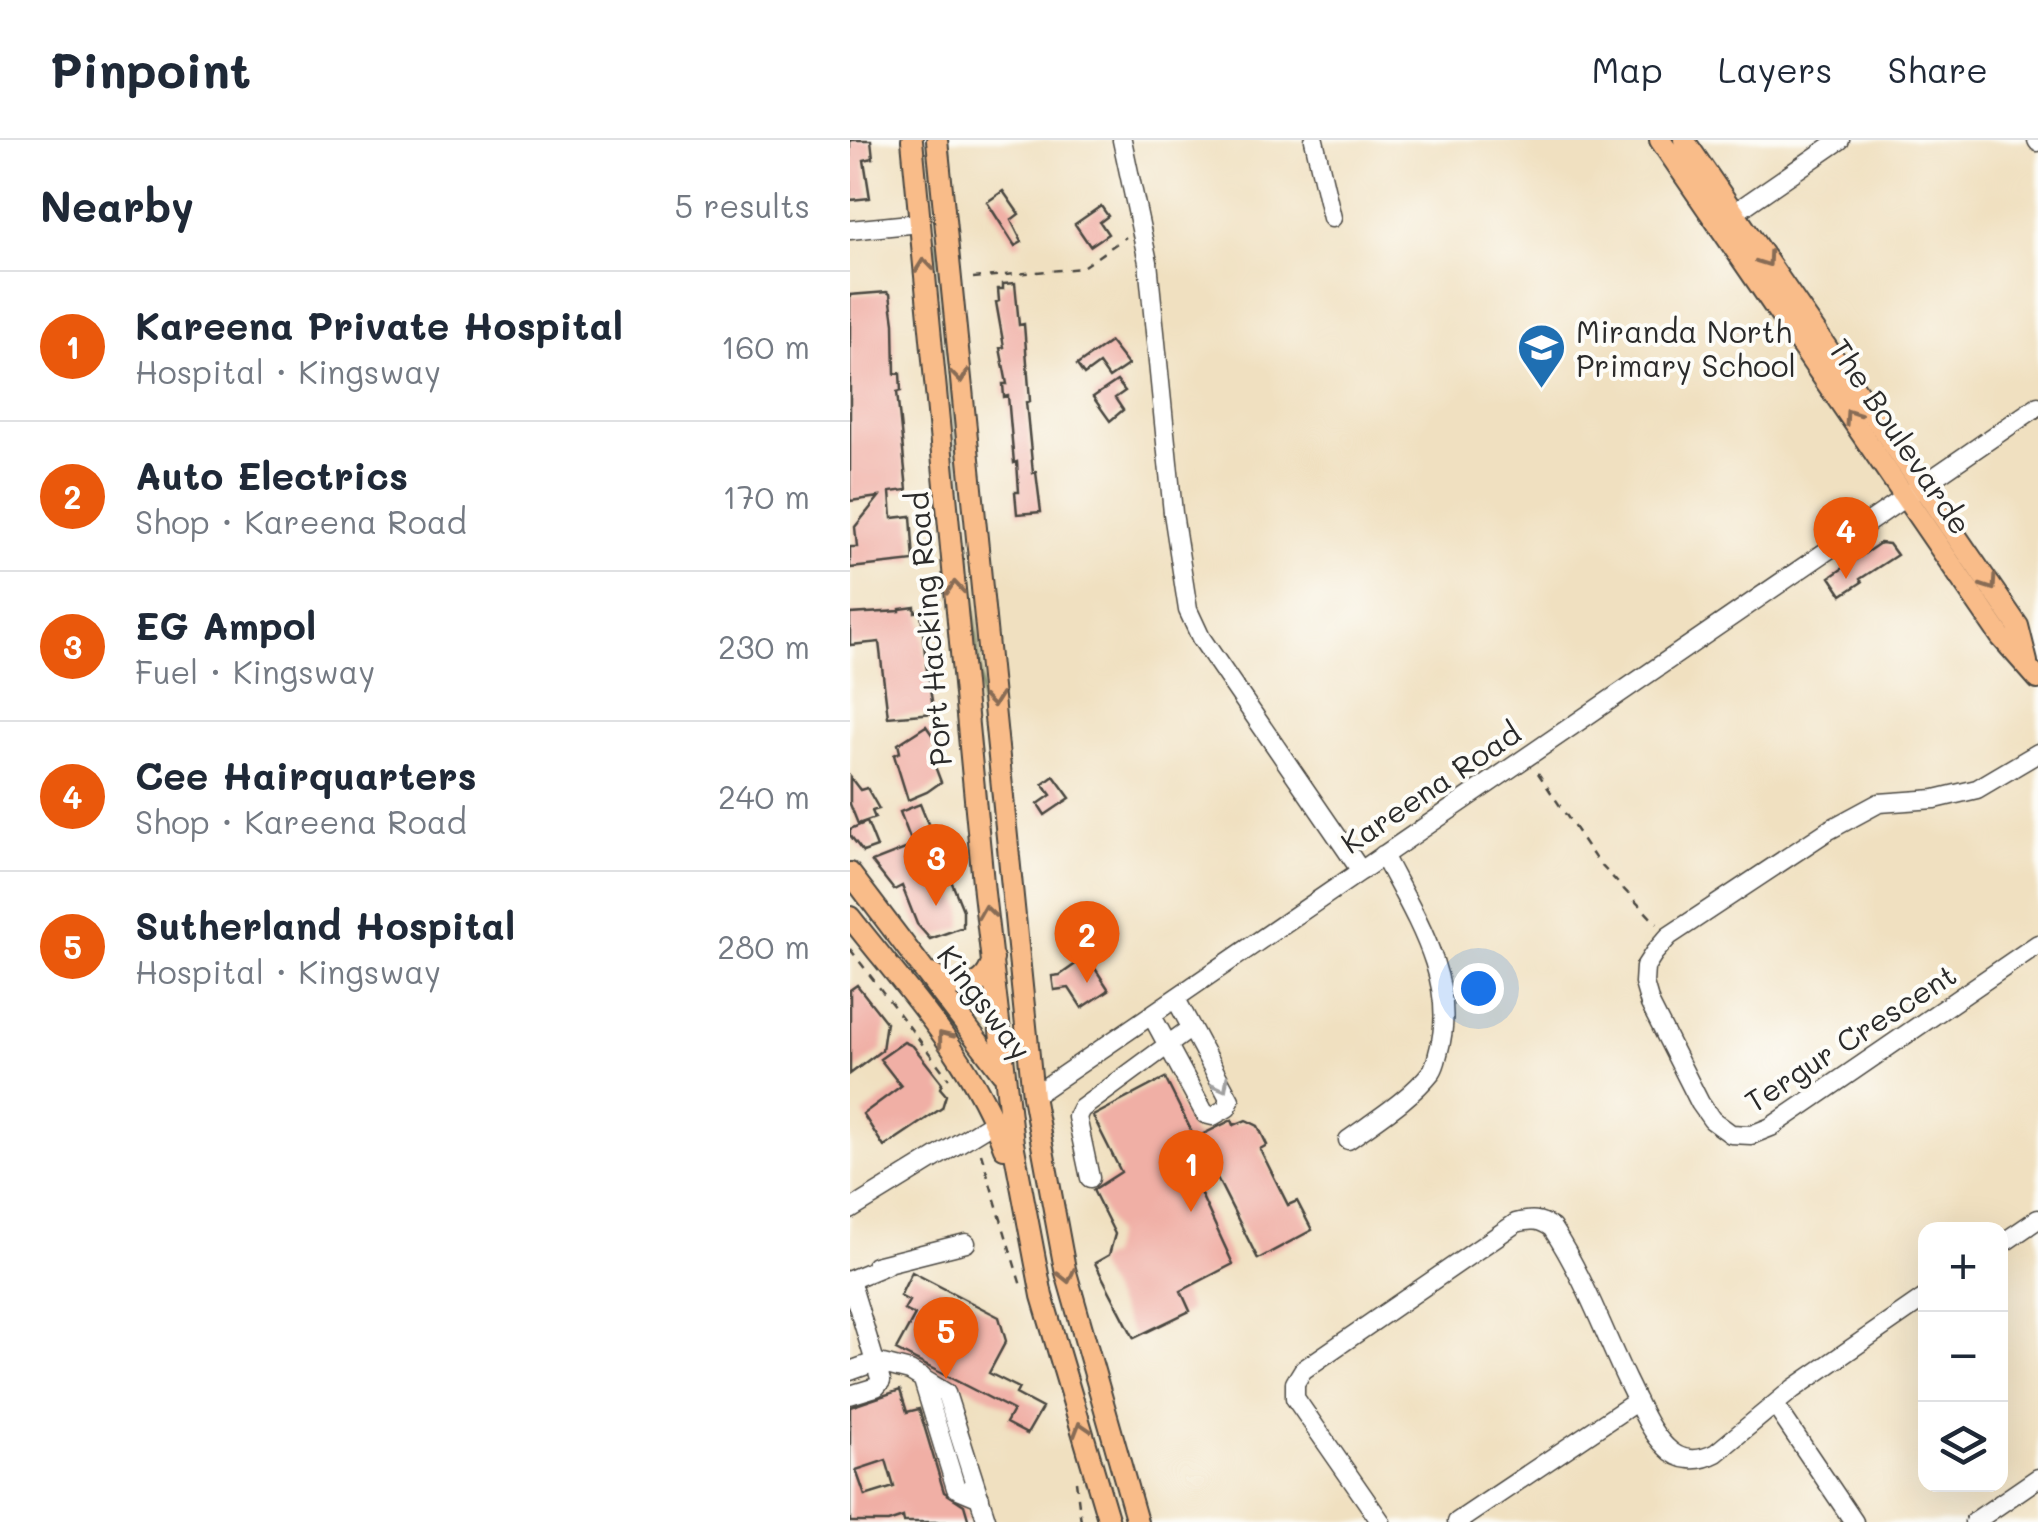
<!DOCTYPE html>
<html lang="en">
<head>
<meta charset="utf-8">
<style>
	body { margin:0; font-family:Mali,sans-serif; background:#f2f2f3; color:#1f2937 }
	.controls { position:absolute; right:30px; bottom:30px; display:grid; overflow:hidden; border-radius:20px; box-shadow:0 10px 40px #0002 }
	.controls button { width:90px; height:90px; display:grid; place-items:center; padding:0; border:0; border-bottom:2px solid #e0e1e3; background:#fff; color:#1f2937; font:50px sans-serif }
	.you { position:absolute; left:628px; top:848px; width:35px; height:35px; margin:-25px; border:8px solid #fff; border-radius:50%; background:#1a73e8; box-shadow:0 0 0 15px #1a73e833 }
	.badge { display:grid; place-items:center; width:65px; height:65px; border-radius:50%; background:#ea580c; color:#fff; font-size:32px; font-weight:700 }
	.pin { position:absolute; translate:-50% -82px; filter:drop-shadow(0 2px 5px #0008) }
	.pin::after { content:''; position:absolute; top:52px; width:35px; height:30px; background:inherit; clip-path:polygon(0 0,100% 0,50% 100%) }
	.list { margin:0; padding:0; list-style:none }
	h2 { display:flex; justify-content:space-between; align-items:center; height:130px; margin:0; padding:0 40px; font-size:42px }
	h2 small { font-size:32px; font-weight:400; color:#747a83 }
	.list li { display:grid; grid-template-columns:65px 1fr auto; gap:30px; align-items:center; box-sizing:border-box; height:150px; padding:0 40px; border-top:2px solid #e0e1e3 }
	.list b { display:block; font-size:38px; white-space:nowrap }
	.list p { margin:0; font-size:32px; white-space:nowrap; color:#747a83 }
	.list em { font-size:32px; font-style:normal; color:#747a83 }
	.icon { flex:none; width:55px; height:55px; fill:none; stroke:currentColor; stroke-width:2; stroke-linecap:round; stroke-linejoin:round }
	.map { position:relative; flex:none; width:1188px; height:1382px; overflow:hidden }
	header { display:flex; align-items:center; gap:60px; box-sizing:border-box; height:140px; padding:0 50px; background:#fff; border-bottom:2px solid #e0e1e3 }
	header strong { font-size:48px }
	nav { display:flex; gap:55px; margin-inline-start:auto; font-size:35px }
	main { display:flex }
	aside { flex:1; background:#fff }
	.map>svg:first-child { display:block }
</style>
</head>
<body>
<header>
<strong>Pinpoint</strong>
<nav><a>Map</a><a>Layers</a><a>Share</a></nav>
</header>
<main>
<aside>
<h2>Nearby<small>5 results</small></h2>
<ul class="list">
<li><span class="badge">1</span><div><b>Kareena Private Hospital</b><p>Hospital · Kingsway</p></div><em>160 m</em></li>
<li><span class="badge">2</span><div><b>Auto Electrics</b><p>Shop · Kareena Road</p></div><em>170 m</em></li>
<li><span class="badge">3</span><div><b>EG Ampol</b><p>Fuel · Kingsway</p></div><em>230 m</em></li>
<li><span class="badge">4</span><div><b>Cee Hairquarters</b><p>Shop · Kareena Road</p></div><em>240 m</em></li>
<li><span class="badge">5</span><div><b>Sutherland Hospital</b><p>Hospital · Kingsway</p></div><em>280 m</em></li>
</ul>
</aside>
<div class="map">
<svg width="1188" height="1382" viewBox="0 0 1188 1382">
	<rect width="100%" height="100%" fill="#fdfcf7"/>
	<filter id="ink" filterUnits="userSpaceOnUse"><feTurbulence type="fractalNoise" baseFrequency=".01" numOctaves="2"/><feDisplacementMap in="SourceGraphic" scale="20" xChannelSelector="R" yChannelSelector="G"/><feConvolveMatrix kernelMatrix="1 2 1 2 8 2 1 2 1" color-interpolation-filters="sRGB"/></filter>
	<filter id="wash" filterUnits="userSpaceOnUse"><feTurbulence type="fractalNoise" baseFrequency=".0048" numOctaves="4" result="noise"/><feDisplacementMap in="SourceGraphic" scale="40" xChannelSelector="R" yChannelSelector="G"/><feGaussianBlur stdDeviation="2.25" result="paint"/><feColorMatrix in="noise" values="0 0 0 0 0 0 0 0 0 0 0 0 0 0 0 0 0 1.4 0 .05"/><feComposite in="paint" operator="in"/></filter>
	<g filter="url(#wash)">
		<rect width="100%" height="100%" fill="#f0e0c0"/>
		<path fill="#88c47a" stroke="#5a7852" stroke-width="2.5" d="M 86,98 L 89,105 L 134,572 L 132,572 Z"/>
		<g id="blocks">
			<path fill="#f0afa5" fill-rule="evenodd" d="M 0,0 L 21,0 L 23,18 L 14,20 L 20,58 L 0,60 Z
				M 153,51 L 169,74 L 161,80 L 172,102 L 165,106 L 137,62 Z
				M 251,66 L 258,76 L 250,82 L 258,94 L 240,106 L 225,84 Z
				M 165,143 L 169,185 L 174,184 L 180,261 L 176,262 L 183,333 L 186,332 L 191,372 L 167,374 L 165,352 L 169,352 L 167,322 L 164,323 L 158,256 L 154,257 L 153,244 L 157,244 L 150,208 L 154,207 L 146,162 L 149,161 L 148,149 L 153,149 L 153,144 Z
				M 37,152 L 40,154 L 44,183 L 45,234 L 50,233 L 51,251 L 47,252 L 57,350 L 40,352 L 42,378 L 61,376 L 64,421 L 0,428 L 0,407 L 7,407 L 5,387 L 29,357 L 0,361 L 0,155 Z
				M 260,202 L 278,225 L 259,238 L 249,224 L 234,235 L 227,225 Z
				M 267,241 L 275,251 L 265,258 L 273,270 L 260,281 L 243,257 Z
				M 1030,403 L 1039,404 L 1047,415 L 1010,439 L 1012,442 L 992,455 L 980,437 Z
				M 65,467 L 65,472 L 71,471 L 75,514 L 80,519 L 76,524 L 84,573 L 38,577 L 29,502 L 0,505 L 0,474 L 50,471 L 50,469 Z
				M 76,586 L 85,599 L 85,607 L 82,608 L 84,615 L 81,616 L 91,642 L 77,652 L 58,660 L 44,615 L 50,612 L 48,604 Z
				M 204,636 L 220,658 L 195,675 L 188,664 L 201,655 L 193,644 Z
				M 0,637 L 10,650 L 17,648 L 29,669 L 22,671 L 25,678 L 8,684 L 0,664 Z
				M 70,664 L 113,770 L 113,787 L 80,799 L 67,784 L 52,746 L 44,750 L 22,722 L 63,706 L 50,672 Z
				M 17,682 L 27,707 L 13,712 L 0,695 L 0,689 Z
				M 237,816 L 259,850 L 232,868 L 219,848 L 204,850 L 202,836 L 210,835 Z
				M 7,845 L 36,882 L 32,910 L 0,934 L 0,850 Z
				M 54,902 L 63,906 L 92,943 L 90,948 L 96,955 L 92,968 L 34,1007 L 13,974 L 51,946 L 30,919 Z
				M 315,938 L 345,998 L 382,980 L 384,985 L 396,980 L 408,986 L 417,1005 L 410,1009 L 438,1065 L 447,1061 L 462,1090 L 408,1119 L 362,1028 L 343,1037 L 383,1124 L 331,1151 L 340,1171 L 284,1198 L 245,1123 L 259,1115 L 265,1094 L 243,1050 L 271,1032 L 243,976 Z
				M 62,1132 L 149,1177 L 156,1201 L 139,1233 L 169,1248 L 166,1254 L 192,1268 L 177,1294 L 156,1283 L 163,1270 L 46,1210 L 65,1175 L 54,1170 L 59,1161 L 50,1156 Z
				M 50,1250 L 57,1272 L 69,1269 L 94,1352 L 114,1365 L 119,1382 L 54,1382 L 53,1377 L 38,1382 L 0,1382 L 0,1267 ZM 36,1320 L 44,1347 L 15,1356 L 6,1330 Z"/>
		</g>
	</g>
	<g filter="url(#ink)">
		<use href="#blocks" fill-opacity="0" stroke="#494641" stroke-width="2.5"/>
		<g fill="none" stroke-linecap="round" stroke-linejoin="round">
			<defs>
				<path id="minor" d="M 272,0 L 298,122 L 323,373 L 338,470 L 351,498 L 511,731
					M 464,0 L 482,78
					M 1187,0 L 1188,2
					M 874,80 L 990,0
					M 0,90 L 70,83
					M 1188,613 L 1127,649 L 1085,659 L 1029,663 L 979,690 L 819,796 L 804,813 L 795,827 L 794,843 L 800,864 L 850,963 L 862,980 L 881,994 L 901,995 L 921,987 L 1188,804
					M 302,876 L 355,974 L 363,976 L 377,968 L 380,960 L 326,859
					M 183,956 L 1188,266
					M 498,1000 C 527,979 560,959 582,931 C 586,925 587,917 589,910 C 608,841 564,775 533,715
					M 240,1038 L 227,977 L 231,969 L 341,888
					M 0,1070 L 145,981
					M 1150,1105 L 1188,1079
					M 36,1125 L 0,1140 L 25,1222 L 60,1231 L 96,1253 L 137,1382
					M 25,1126 L 116,1103
					M 0,1231 L 25,1222 L 31,1241 L 26,1247 L 0,1255
					M 72,1237 L 106,1348 L 130,1358
					M 925,1265 L 1004,1382
					M 531,1382 L 445,1258 L 445,1243 L 453,1230 L 666,1083 C 681,1079 690,1079 702,1088 C 733,1135 753,1190 777,1241 C 788,1263 799,1290 816,1307 C 830,1322 849,1322 866,1313 L 943,1249 L 1076,1157
					M 607,1382 L 787,1261
					M 1124,1382 L 1188,1338"/>
				<path id="major" d="M 62,0 L 134,753 L 163,1003 L 192,1156 L 259,1382
					M 87,0 L 183,956 L 215,1129 L 287,1382
					M 810,0 L 1151,497 L 1188,539
					M 834,0 L 1168,486 L 1177,522
					M 0,733 L 152,933
					M 0,777 C 57,850 123,919 154,1008
					M 81,834 C 105,851 135,853 143,819"/>
			</defs>
			<use href="#minor" stroke="#494641" stroke-width="21"/>
			<use href="#major" stroke="#494641" stroke-width="24"/>
			<path stroke="#494641" stroke-width="2.5" stroke-dasharray="8 8" stroke-linecap="butt" d="M 123,138 L 231,128 L 276,97
				M 688,633 L 747,721 L 807,784
				M 0,809 L 99,939
				M 131,1013 L 171,1146
				M 226,1341 L 231,1382"/>
			<use href="#minor" stroke="#fff" stroke-width="18"/>
			<use href="#major" stroke="#f9bc89" stroke-width="20"/>
		</g>
		<defs><path id="oneway-chevron" d="M-2-3.5L2.5 0L-2 3.5" fill="none" stroke-width="1.6" stroke-linecap="round" stroke-linejoin="round" transform="scale(2.5)"/></defs>
		<g stroke="#886c55">
			<use href="#oneway-chevron" transform="translate(916 120) rotate(55)"/>
			<use href="#oneway-chevron" transform="translate(74 125) rotate(-96)"/>
			<use href="#oneway-chevron" transform="translate(110 236) rotate(84)"/>
			<use href="#oneway-chevron" transform="translate(1001 276) rotate(-124)"/>
			<use href="#oneway-chevron" transform="translate(1140 444) rotate(56)"/>
			<use href="#oneway-chevron" transform="translate(105 448) rotate(-95)"/>
			<use href="#oneway-chevron" transform="translate(143 560) rotate(84)"/>
			<use href="#oneway-chevron" transform="translate(136 772) rotate(-98)"/>
			<use href="#oneway-chevron" transform="translate(94 898) rotate(-128)"/>
			<use href="#oneway-chevron" transform="translate(217 1136) rotate(76)"/>
			<use href="#oneway-chevron" transform="translate(231 1289) rotate(-107)"/>
		</g>
		<use stroke="#a0a0a0" href="#oneway-chevron" transform="translate(372 945) rotate(62)"/>
	</g>
	<defs>
		<symbol id="school-pin" viewBox="-11 -11 22 30"><path d="M0 17L-7.5 6A9.5 9.5 0 1 1 7.5 6Z" fill="#1f6fb2" stroke="#fdfcf7"/><path d="M0-5L7-2L0 1L-7-2ZM-4 1L0 2.5L4 1V4Q0 6-4 4Z" fill="#fff"/></symbol>
	</defs>
	<g fill-rule="evenodd">
		<use href="#school-pin" x="664" y="180" width="55" height="75"/>
	</g>
	<g text-anchor="middle" dominant-baseline="central" stroke-width="8" stroke-linejoin="round" paint-order="stroke">
		<g font-size="30" fill="#2b2b2b" stroke="#fdfcf7" text-anchor="start">
			<text x="726" y="191">Miranda North<tspan x="726" dy="34">Primary School</tspan></text>
		</g>
		<g font-size="30" fill="#2b2b2b" stroke="#fdfcf7">
			<text transform="translate(1051 296) rotate(56)">The Boulevarde</text>
			<text transform="translate(78 489) rotate(-95)">Port Hacking Road</text>
			<text transform="translate(580 647) rotate(-34)">Kareena Road</text>
			<text transform="translate(135 862) rotate(53)">Kingsway</text>
			<text transform="translate(1000 897) rotate(-33)">Tergur Crescent</text>
		</g>
	</g>
</svg>
<div class="controls">
<button>+</button>
<button>−</button>
<button><svg class="icon" aria-label="layers" viewBox="0 0 24 24"><path d="M12 4l9 5-9 5-9-5zM3 14l9 5 9-5"/></svg></button>
</div>
<div class="you"></div>
<div class="pin badge" style="left:341px;top:1072px">1</div>
<div class="pin badge" style="left:237px;top:843px">2</div>
<div class="pin badge" style="left:86px;top:766px">3</div>
<div class="pin badge" style="left:996px;top:439px">4</div>
<div class="pin badge" style="left:96px;top:1239px">5</div>
</div>
</main>
</body>
</html>
